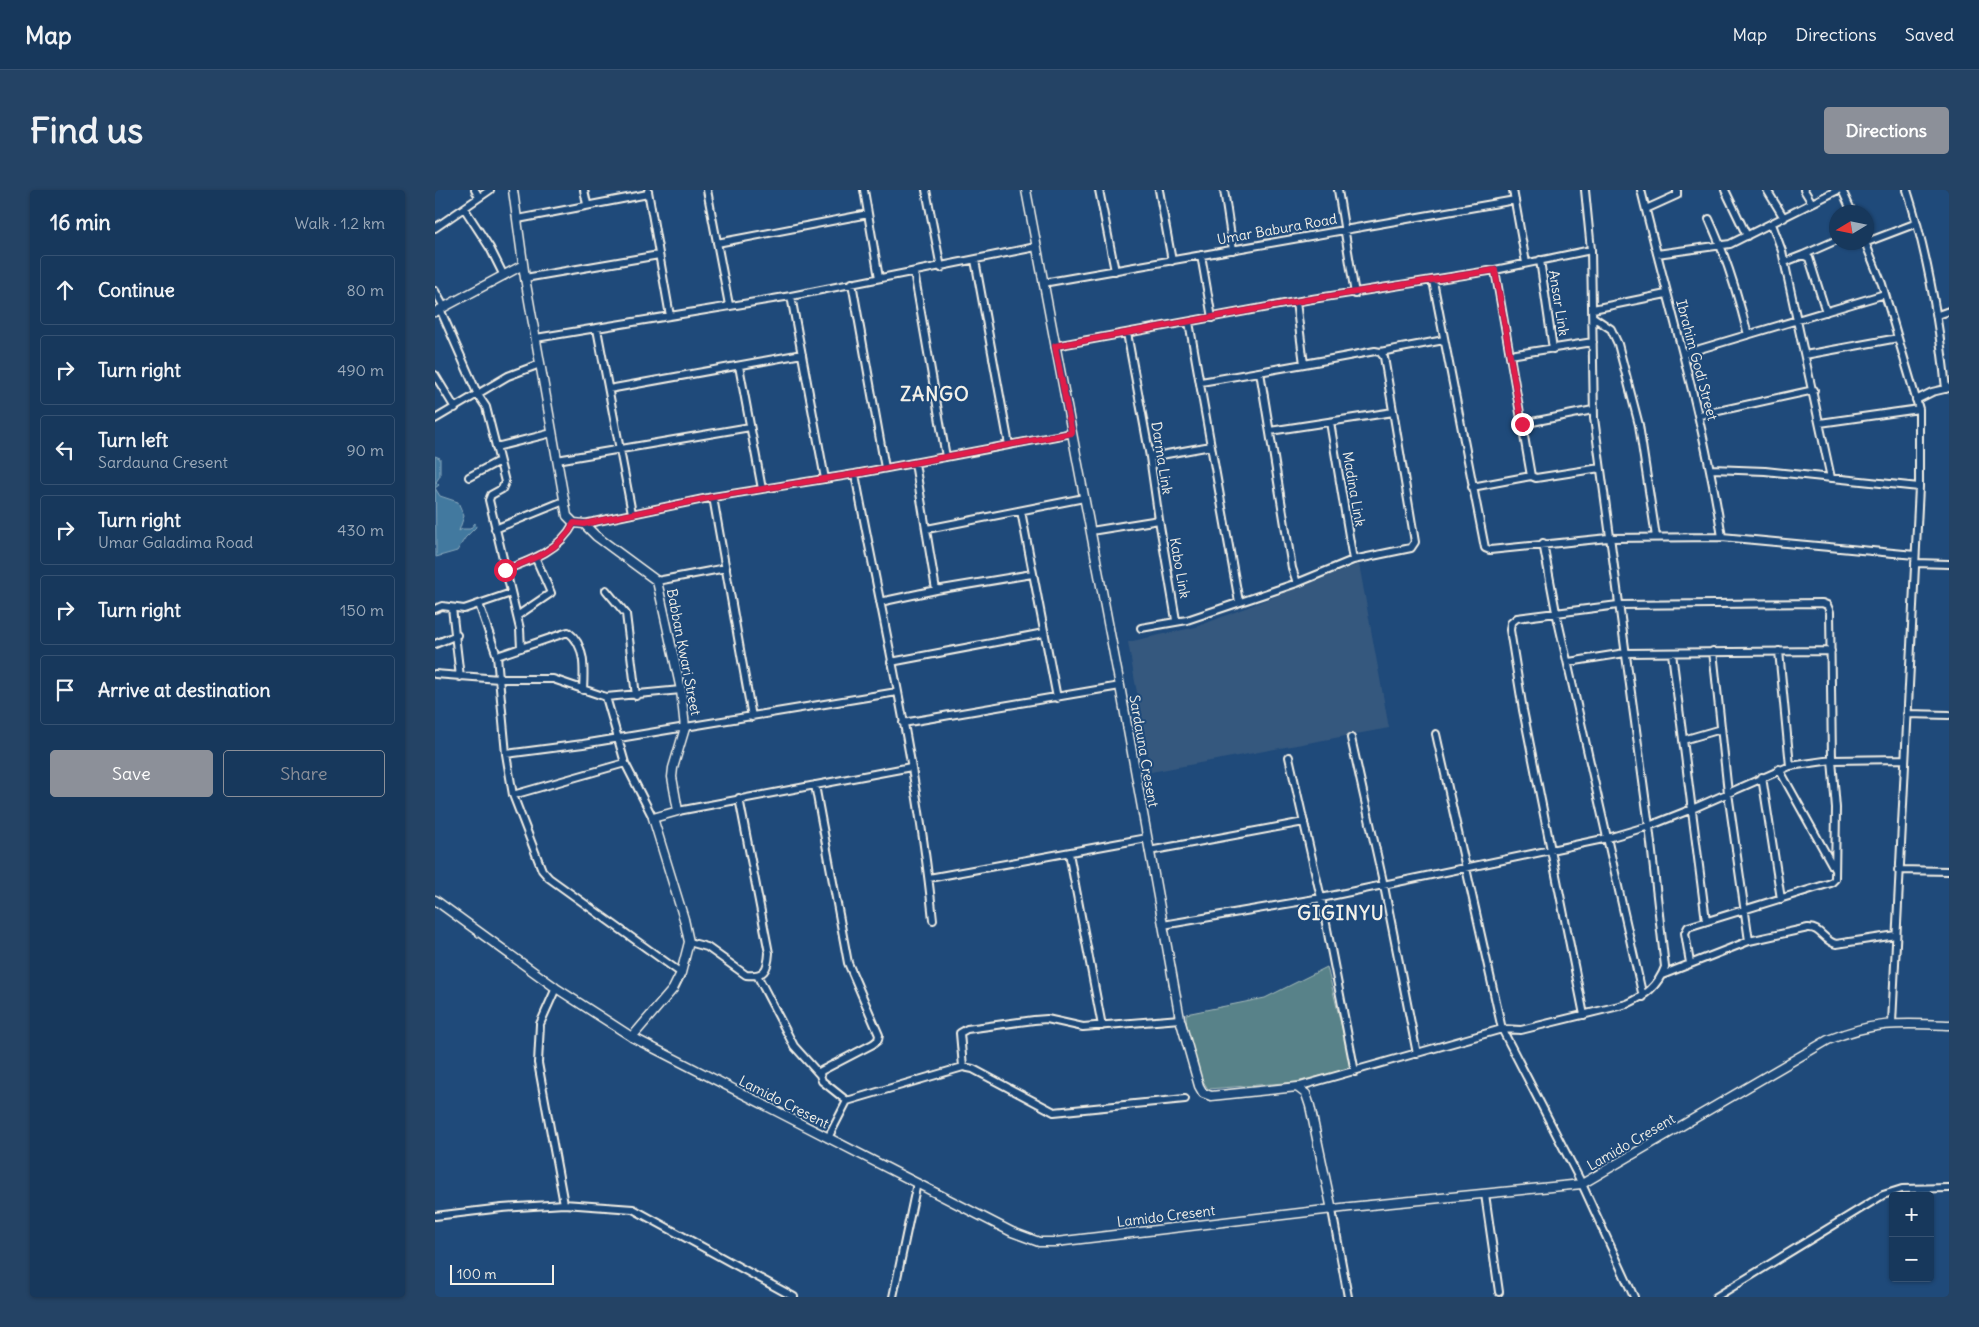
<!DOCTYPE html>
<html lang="en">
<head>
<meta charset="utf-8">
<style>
	body { margin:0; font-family:Delius,sans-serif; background:#244365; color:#f1f3f6 }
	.controls { position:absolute; right:15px; bottom:15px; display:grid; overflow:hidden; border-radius:5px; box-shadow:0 1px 4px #0004 }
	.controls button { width:45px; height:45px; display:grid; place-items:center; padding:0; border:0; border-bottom:1px solid #365272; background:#17385c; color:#f1f3f6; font:25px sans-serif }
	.compass { position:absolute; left:1394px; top:15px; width:45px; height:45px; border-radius:50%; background:#17385c; box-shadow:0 1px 4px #0004; rotate:260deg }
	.scale { position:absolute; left:15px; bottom:12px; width:104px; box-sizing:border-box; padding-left:5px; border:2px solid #f4f1e8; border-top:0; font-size:14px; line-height:18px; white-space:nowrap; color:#f4f1e8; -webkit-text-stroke:4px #1f4a7a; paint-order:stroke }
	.stop { position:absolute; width:15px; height:15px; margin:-11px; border:4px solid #e11d48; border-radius:50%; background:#fff }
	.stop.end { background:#e11d48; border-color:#fff; box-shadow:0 1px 5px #0008 }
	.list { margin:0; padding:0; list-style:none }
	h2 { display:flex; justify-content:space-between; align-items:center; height:65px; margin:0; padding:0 20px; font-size:21px }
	h2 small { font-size:16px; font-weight:400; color:#9eacbb }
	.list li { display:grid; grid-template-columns:32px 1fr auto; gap:15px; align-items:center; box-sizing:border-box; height:70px; margin:0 10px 10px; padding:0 10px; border:1px solid #365272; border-radius:5px }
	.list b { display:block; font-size:19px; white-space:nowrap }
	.list p { margin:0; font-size:16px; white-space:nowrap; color:#9eacbb }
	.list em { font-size:16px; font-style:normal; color:#9eacbb }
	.actions { display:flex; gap:10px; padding:15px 20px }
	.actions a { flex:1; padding:11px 0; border:1px solid #8c9099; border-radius:5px; text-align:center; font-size:18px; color:#8c9099 }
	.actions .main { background:#8c9099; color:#fff }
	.icon { flex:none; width:28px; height:28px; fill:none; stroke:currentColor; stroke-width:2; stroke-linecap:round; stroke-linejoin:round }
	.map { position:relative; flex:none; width:1514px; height:1107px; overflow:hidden; border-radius:5px }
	header { display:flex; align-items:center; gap:30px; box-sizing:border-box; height:70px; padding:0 25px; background:#17385c; border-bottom:1px solid #365272 }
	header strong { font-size:24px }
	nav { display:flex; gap:28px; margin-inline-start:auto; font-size:18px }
	.intro { display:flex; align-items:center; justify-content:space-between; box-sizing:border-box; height:120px; padding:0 30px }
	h1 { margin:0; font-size:35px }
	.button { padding:12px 22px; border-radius:5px; background:#8c9099; color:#fff; font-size:18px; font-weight:700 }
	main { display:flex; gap:30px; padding:0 30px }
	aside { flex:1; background:#17385c; border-radius:5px; box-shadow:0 1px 4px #0004 }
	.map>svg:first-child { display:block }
</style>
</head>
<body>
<header>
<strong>Map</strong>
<nav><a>Map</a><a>Directions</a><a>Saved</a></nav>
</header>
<div class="intro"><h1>Find us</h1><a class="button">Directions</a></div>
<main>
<aside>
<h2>16 min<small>Walk · 1.2 km</small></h2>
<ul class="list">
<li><svg class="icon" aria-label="ahead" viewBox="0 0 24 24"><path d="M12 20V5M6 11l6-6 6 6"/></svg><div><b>Continue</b></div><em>80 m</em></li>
<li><svg class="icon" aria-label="right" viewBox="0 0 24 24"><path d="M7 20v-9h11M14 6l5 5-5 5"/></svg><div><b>Turn right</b></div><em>490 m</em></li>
<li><svg class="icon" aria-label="left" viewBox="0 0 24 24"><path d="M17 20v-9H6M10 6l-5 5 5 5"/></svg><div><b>Turn left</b><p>Sardauna Cresent</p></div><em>90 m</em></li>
<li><svg class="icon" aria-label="right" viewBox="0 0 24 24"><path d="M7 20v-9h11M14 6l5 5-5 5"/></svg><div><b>Turn right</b><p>Umar Galadima Road</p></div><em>430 m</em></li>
<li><svg class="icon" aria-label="right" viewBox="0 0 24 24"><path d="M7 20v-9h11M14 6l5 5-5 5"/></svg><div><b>Turn right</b></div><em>150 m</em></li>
<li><svg class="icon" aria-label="arrive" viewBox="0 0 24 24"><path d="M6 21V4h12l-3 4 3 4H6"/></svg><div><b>Arrive at destination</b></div></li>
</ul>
<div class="actions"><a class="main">Save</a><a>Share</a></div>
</aside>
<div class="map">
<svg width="1514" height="1107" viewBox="0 0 1514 1107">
	<rect width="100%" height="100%" fill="#1f4a7a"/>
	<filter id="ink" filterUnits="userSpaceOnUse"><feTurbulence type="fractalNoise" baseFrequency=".02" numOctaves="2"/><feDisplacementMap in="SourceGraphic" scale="10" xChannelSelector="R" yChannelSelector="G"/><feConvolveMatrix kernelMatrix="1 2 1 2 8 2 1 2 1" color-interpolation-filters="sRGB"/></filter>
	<g filter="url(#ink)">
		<path fill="#35587e" d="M 924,374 L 954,538 L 716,582 L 693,452 L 761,437 Z"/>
		<path fill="#588289" stroke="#a6bab8" d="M 892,777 L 917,878 L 861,892 L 773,899 C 760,881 751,847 751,824 L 830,808 Z"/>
		<path fill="#43799f" stroke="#8aa9bc" d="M 0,266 L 5,268 L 5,286 L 1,292 L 4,295 L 0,298 L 5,306 L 23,312 L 29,326 L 24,341 L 27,339 L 35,339 L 40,333 L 41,337 L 30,348 L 22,361 L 1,367 Z"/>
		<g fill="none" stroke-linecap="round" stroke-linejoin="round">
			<defs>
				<path id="minor" d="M 40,0 L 44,7
					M 149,0 L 152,14
					M 272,0 L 294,115
					M 429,0 L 444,88
					M 491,0 L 506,78
					M 664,0 L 680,81
					M 724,0 L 737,71
					M 789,0 L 798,60
					M 903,0 L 920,104
					M 1078,0 L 1091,73
					M 1206,0 C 1234,116 1269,229 1287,347
					M 1290,0 L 1312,46
					M 1332,0 L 1349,28
					M 1369,0 L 1377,13
					M 1407,0 L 1417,22
					M 1472,0 C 1493,65 1504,131 1511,199
					M 213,1 L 235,126
					M 29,18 L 55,58 L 69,86
					M 1211,19 L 1242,5 L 1242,0
					M 83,29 L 213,4
					M 1274,29 C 1291,66 1303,105 1313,145
					M 1337,34 L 1347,61 L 1396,288
					M 0,38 L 55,0
					M 1430,52 L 1447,94 L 1484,219 L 1484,297 L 1457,833
					M 1432,52 L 1482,33
					M 282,53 L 433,24
					M 1222,64 L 1295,54 L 1403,0
					M 766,65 L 777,128
					M 1368,65 L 1402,50
					M 540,70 L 574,255
					M 1105,70 L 1118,159
					M 1350,72 L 1368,65 L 1374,68 L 1391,122
					M 1060,80 L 1096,286 L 1101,288 L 1165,278
					M 479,82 L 511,267
					M 90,88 L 224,65
					M 998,91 L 1050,358 L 1055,360 L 1173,348 L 1287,347 L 1480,365
					M 417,93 L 450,278
					M 608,93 L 1080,10
					M 0,101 L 9,117
					M 356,106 L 390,289
					M 861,112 L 869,174
					M 5,119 L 43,205 L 51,217 L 70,292 L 67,299 L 56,305 L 54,310 L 85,439 L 86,458
					M 1158,119 L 1231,104
					M 1503,125 L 1514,121
					M 1158,127 L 1176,139 L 1183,154 L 1204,235 L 1221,347
					M 162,139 L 197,323
					M 101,148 L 356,106 L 601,57
					M 620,156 L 871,110 L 1060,80 L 1156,60
					M 945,162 L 1009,150
					M 1248,164 L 1450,104
					M 1075,165 L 1158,152
					M 1370,165 L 1463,148
					M 304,176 L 327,299
					M 0,185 L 20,218
					M 766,192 C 824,182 882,172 940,161 L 945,162 L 949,167 L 980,352 L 976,358 L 918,370 L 862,393 L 857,378 L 825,182
					M 174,199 L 367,164
					M 1481,210 L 1497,202 L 1514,198
					M 1265,225 L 1379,200
					M 0,229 L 73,186 L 105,174
					M 895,232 L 918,370
					M 1385,233 L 1484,219
					M 1087,234 L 1158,220
					M 835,241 L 958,222
					M 776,256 L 804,412
					M 61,257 L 117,243
					M 715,267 L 776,256 L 754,132
					M 122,270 L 315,237
					M 480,273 L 501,400
					M 1277,279 L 1330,281 L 1484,297
					M 420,284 C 448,432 483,580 498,730
					M 34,287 L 64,271
					M 1037,297 L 1096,286
					M 278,307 L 317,527
					M 586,321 L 622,508
					M 724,330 L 741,430
					M 149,334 L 278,307 L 420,284 L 637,243
					M 60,339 L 129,311
					M 492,339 L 649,308
					M 656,341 L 724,330 L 715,267 L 692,143
					M 1108,353 L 1121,422 L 1208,807
					M 1480,373 L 1514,374
					M 70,380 C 97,370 125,360 139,333
					M 222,391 L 291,378
					M 171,400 L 191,424 L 201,506
					M 445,412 L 501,400 L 597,384
					M 44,414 L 62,466 L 71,564 L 78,605 L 107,680 L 114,688 L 246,783
					M 17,418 L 25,487
					M 0,419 L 7,416 L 29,419 L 76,403
					M 82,426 L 116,403 L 101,369
					M 706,438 L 752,430 L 862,393
					M 0,454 L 22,445
					M 1278,461 L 1293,603 L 1314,751
					M 1344,461 L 1355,576
					M 1237,463 L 1271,731
					M 62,466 L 133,442 C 151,455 149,480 148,500
					M 456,472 L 609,443
					M 1134,472 L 1190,463 L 1396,461
					M 0,484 L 64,489 L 118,489 L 171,507 L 246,500
					M 171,507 L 190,573 L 218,628
					M 1472,524 L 1514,525
					M 468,533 L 685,496
					M 1001,544 L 1067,839 L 1147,994 L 1199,1107
					M 916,548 L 949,696 L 982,864
					M 1248,550 L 1286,539
					M 71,564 L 148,554 L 462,502
					M 854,567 L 886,708 L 920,882
					M 1344,579 L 1400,680
					M 1327,587 L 1346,709
					M 380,595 L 413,773 L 444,845 L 443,850 L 438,854 L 386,881 L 385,885
					M 78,605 L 190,573
					M 243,621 L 476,577
					M 714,661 L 869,632
					M 634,663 L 667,836
					M 1463,680 L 1514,681
					M 494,688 L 712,648
					M 728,735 L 886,708 L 1173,648 L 1214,636 L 1257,619 L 1355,576 L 1397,570 L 1469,569
					M 254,752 L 272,757 L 311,785 C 329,787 333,780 334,763 L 304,608
					M 322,785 L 359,856 L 385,885 L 387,891 L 412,911
					M 1227,785 L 1314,751 L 1373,738 C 1385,737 1389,751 1401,754 L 1461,745
					M 121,798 L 105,834 L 103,873 L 129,1014
					M 1149,825 L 1088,520 L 1075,440 L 1076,433 L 1082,428 L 1183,415 L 1387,413 L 1392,415 L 1395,422 L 1397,570 L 1401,618 L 1400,689 L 1396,693 L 1253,737 L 1250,743 L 1255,773
					M 528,877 L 525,843 L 532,839 L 599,830 L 612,829 L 648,837 L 745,829
					M 862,897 L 1067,839 L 1086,840 L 1192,814 C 1210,806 1223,796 1230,777 L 1214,636 L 1159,228 L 1156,60 L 1150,0
					M 393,948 L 412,911 L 528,877 L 538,879 L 619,922 L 750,909
					M 1050,1004 L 1064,1102
					M 897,1020 L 913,1107
					M 0,1026 L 67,1018 L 129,1014 L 198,1019 L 359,1107
					M 458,1107 L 482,993
					M 1281,1107 L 1448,1005 L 1467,999 L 1514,998"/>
				<path id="tertiary" d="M 78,0 L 90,88 L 132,326 L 139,333 L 149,334 L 161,346 L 222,391 L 246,500 L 250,538 L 238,578 L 237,587 L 243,621 L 218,628 L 249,729 L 254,752 L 246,783 L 238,799 L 197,847
					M 591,0 L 685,496 L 745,829 L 764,896 L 768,903 L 776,906 L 862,897 L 871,904 L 875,916 L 897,1020
					M 0,122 L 88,75
					M 0,710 L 121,798 L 197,847 L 577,1042 L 604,1052 L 621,1052 L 915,1017 L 1147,994 L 1393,850 C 1440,831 1465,833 1514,835"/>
			</defs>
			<use href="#minor" stroke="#f4f1e8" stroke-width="10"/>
			<use href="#tertiary" stroke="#f4f1e8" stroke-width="11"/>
			<use href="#minor" stroke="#1f4a7a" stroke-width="6"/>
			<use href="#tertiary" stroke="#1f4a7a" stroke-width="8"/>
		</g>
	</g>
	<g fill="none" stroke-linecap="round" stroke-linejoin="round" filter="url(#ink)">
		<path stroke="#e11d48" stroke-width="6" d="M 70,380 C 97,370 125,360 139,333 L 149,334 L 278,307 L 420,284 L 637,243 L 620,156 L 871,110 L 1060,80 L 1087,234"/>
	</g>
	<g text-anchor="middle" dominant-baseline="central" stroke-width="4" stroke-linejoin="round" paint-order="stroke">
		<g font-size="14" fill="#f4f1e8" stroke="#1f4a7a">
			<text transform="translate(842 39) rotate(-10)">Umar Babura Road</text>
			<text transform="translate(1124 113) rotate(81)">Ansar Link</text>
			<text transform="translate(1262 170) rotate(75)">Ibrahim Godi Street</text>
			<text transform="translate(727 268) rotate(81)">Darma Link</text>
			<text transform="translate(919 299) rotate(80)">Madina Link</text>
			<text transform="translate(745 378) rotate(80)">Kabo Link</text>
			<text transform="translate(249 462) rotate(79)">Babban Kwari Street</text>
			<text transform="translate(709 561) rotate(80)">Sardauna Cresent</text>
			<text transform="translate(349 912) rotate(27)">Lamido Cresent</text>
			<text transform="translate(1196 952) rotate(-30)">Lamido Cresent</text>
			<text transform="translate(731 1026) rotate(-7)">Lamido Cresent</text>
		</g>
		<g font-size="19" font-weight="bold" letter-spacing="1" fill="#f4f1e8" stroke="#1f4a7a">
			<text x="500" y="204">ZANGO</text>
			<text x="906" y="723">GIGINYU</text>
		</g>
	</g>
</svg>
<div class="controls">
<button>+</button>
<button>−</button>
</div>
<svg class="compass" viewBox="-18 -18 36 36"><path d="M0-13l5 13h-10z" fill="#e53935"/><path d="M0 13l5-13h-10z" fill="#9eacbb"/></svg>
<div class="scale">100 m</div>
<div class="stop" style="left:70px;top:380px"></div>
<div class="stop end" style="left:1087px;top:234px"></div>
</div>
</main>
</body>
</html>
